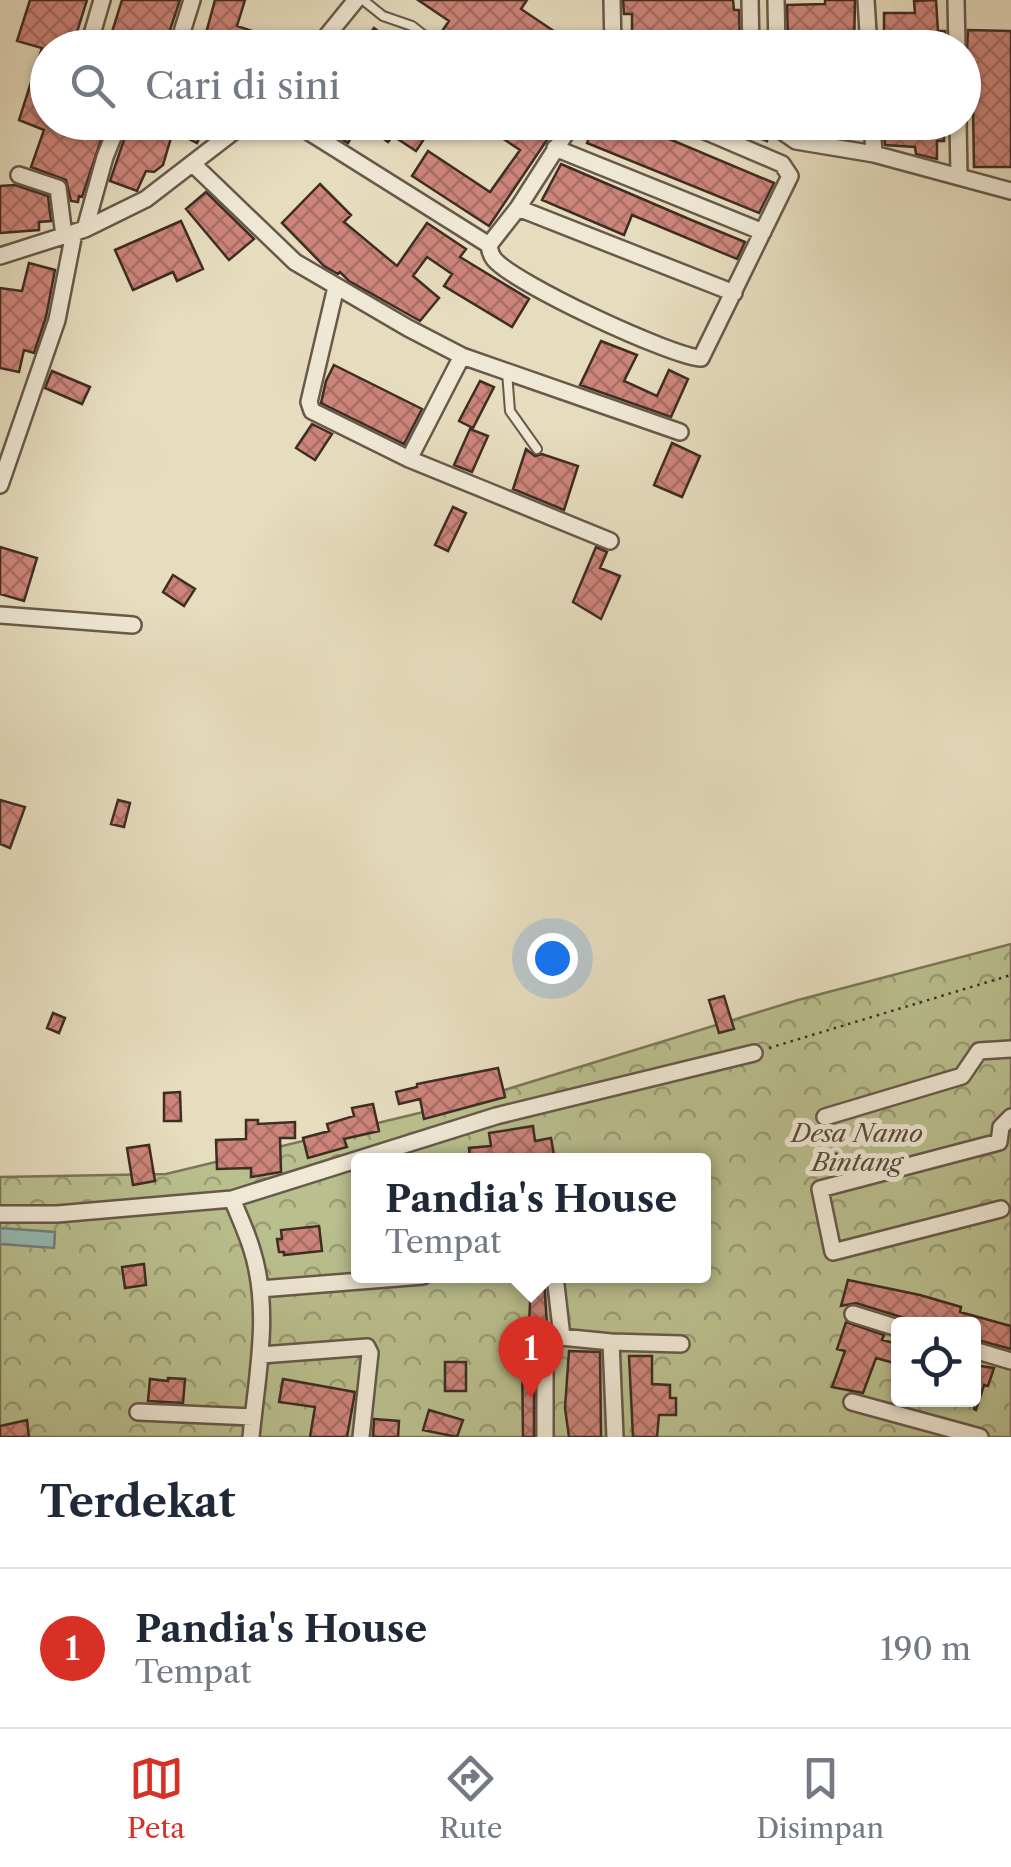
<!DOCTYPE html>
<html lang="id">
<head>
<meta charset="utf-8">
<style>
	body { margin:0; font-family:"Libre Caslon Text",serif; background:#f2f2f3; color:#1f2937 }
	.controls { position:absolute; right:30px; bottom:30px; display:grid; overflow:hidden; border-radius:10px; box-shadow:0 2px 8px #0004 }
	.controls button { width:90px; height:90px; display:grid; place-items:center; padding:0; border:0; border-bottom:2px solid #e0e1e3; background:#fff; color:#1f2937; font:50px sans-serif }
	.you { position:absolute; left:552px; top:958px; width:35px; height:35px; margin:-25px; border:8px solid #fff; border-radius:50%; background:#1a73e8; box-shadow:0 0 0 15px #1a73e833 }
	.badge { display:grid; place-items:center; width:65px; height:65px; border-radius:50%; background:#d93025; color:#fff; font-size:32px; font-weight:700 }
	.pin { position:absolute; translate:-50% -82px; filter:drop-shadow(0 2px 5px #0008) }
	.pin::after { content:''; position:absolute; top:52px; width:35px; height:30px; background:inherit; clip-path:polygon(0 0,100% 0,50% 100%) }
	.popup { position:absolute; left:351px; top:1153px; width:360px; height:130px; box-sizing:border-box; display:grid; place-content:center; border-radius:10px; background:#fff; filter:drop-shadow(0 2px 8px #0005); font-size:32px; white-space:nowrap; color:#747a83 }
	.popup b { font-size:38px; color:#1f2937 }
	.popup::after { content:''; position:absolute; left:50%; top:100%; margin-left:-20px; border:20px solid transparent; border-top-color:#fff }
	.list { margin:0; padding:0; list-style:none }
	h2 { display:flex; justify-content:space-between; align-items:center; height:130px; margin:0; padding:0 40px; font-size:42px }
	h2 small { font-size:32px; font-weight:400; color:#747a83 }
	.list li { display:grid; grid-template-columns:65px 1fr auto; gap:30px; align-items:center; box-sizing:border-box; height:160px; padding:0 40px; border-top:2px solid #e0e1e3 }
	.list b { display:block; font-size:38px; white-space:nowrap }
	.list p { margin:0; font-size:32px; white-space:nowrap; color:#747a83 }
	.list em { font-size:32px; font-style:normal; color:#747a83 }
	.icon { flex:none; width:55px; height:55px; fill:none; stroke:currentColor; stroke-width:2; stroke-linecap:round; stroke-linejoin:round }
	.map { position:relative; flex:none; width:1011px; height:1437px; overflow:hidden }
	.search { position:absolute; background:#fff; box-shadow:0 2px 8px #0004; left:30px; right:30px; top:30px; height:110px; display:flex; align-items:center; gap:25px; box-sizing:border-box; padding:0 35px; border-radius:55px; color:#747a83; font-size:38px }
	.sheet { height:290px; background:#fff }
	nav { display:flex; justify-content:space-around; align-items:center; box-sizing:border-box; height:140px; border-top:2px solid #e0e1e3; background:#fff; font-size:28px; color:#747a83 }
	nav a { display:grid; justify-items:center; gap:5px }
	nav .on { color:#d93025 }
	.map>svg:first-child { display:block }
</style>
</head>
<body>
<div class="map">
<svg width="1011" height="1437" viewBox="0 0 1011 1437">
	<defs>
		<pattern id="forest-crowns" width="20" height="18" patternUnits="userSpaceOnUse" patternTransform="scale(2.5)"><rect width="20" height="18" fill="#babf8e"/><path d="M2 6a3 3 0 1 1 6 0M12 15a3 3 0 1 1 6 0" fill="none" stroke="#999c74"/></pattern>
		<pattern id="building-cross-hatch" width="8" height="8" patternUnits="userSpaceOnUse" patternTransform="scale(2.5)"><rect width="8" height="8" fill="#cd857b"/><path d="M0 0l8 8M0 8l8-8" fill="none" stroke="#a86d64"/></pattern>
	</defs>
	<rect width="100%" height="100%" fill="#e6dcbe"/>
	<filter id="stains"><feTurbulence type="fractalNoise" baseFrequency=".002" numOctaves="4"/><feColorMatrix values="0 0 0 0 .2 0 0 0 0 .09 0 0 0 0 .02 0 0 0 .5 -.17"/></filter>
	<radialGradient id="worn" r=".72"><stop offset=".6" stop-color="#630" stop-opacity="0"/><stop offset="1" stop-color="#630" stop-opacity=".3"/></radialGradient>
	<path fill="url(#forest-crowns)" stroke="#7c7658" stroke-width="2.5" fill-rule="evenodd" d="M 1011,944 L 1011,1437 L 0,1437 L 0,1177 L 166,1174 L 465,1102 L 798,1000 ZM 358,1160 L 704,1160 L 704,1276 L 358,1276 ZM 898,1324 L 974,1324 L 974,1400 L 898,1400 Z"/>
	<path fill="#97bab6" stroke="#73827b" stroke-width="2.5" d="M 0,1228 L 55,1232 L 54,1248 L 0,1244 Z"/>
	<path fill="url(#building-cross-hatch)" stroke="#3e2d23" stroke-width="2.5" d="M 30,0 L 87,0 L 72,48 L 48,48 L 48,122 L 107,122 L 82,197 L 79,196 L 78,202 L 71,201 L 66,180 L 31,167 L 44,130 L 19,120 L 42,48 L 17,41 Z
		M 122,0 L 180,0 L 164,48 L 107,48 Z
		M 215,0 L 245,0 L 237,26 L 255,32 L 250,48 L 202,48 Z
		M 418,0 L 527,0 L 521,9 L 579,48 L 443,48 L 438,37 L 449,21 Z
		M 623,0 L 733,0 L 734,10 L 739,10 L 740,48 L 632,48 L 632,14 L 624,14 Z
		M 825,0 L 855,0 L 854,48 L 793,48 L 793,40 L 788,40 L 787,5 L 825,4 Z
		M 936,0 L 938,31 L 945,31 L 946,48 L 884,48 L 884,13 L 915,13 L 914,1 Z
		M 374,28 L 396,45 L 406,32 L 427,48 L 359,48 Z
		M 968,30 L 1011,31 L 1011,167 L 974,167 L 973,109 L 964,109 Z
		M 130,122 L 152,126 L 153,122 L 187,122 L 203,130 L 197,143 L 173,131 L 163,165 L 154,172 L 146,171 L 137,191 L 110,181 Z
		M 315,122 L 360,122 L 348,143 Z
		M 361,122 L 420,122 L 430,130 L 416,151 L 393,136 L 388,142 Z
		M 478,122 L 559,122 L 489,226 L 412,176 L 428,151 L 490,192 L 520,150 Z
		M 595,122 L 629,122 L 774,183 L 759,213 L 587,143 Z
		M 720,122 L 754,122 L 770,131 L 767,141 Z
		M 828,122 L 852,122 L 852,136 L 828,135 Z
		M 883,122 L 944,122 L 944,141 L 937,141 L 937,159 L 916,154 L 915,147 L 885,145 Z
		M 561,164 L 689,219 L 745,242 L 737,259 L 632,215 L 624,235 L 542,200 Z
		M 320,184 L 351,215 L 344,222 L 397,266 L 427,223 L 466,249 L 460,257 L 529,299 L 512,327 L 444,286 L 452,274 L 427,257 L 413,276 L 439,298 L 420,321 L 349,281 L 340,272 L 338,274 L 324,266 L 282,223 Z
		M 15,185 L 48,196 L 51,221 L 39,222 L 39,230 L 0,233 L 0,186 Z
		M 206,192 L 254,239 L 229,260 L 186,209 Z
		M 181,221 L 203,269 L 177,281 L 173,272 L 133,290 L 115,250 Z
		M 29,263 L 55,270 L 46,317 L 34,353 L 24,350 L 19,372 L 0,368 L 0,288 L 22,291 Z
		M 601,341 L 637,355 L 624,381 L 657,396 L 669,370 L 688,379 L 671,417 L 580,385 Z
		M 334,365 L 422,409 L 404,444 L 321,403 L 326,381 Z
		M 52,371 L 90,387 L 82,404 L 45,388 Z
		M 480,381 L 494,387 L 473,428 L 459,421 Z
		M 312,424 L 332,434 L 315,460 L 296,448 Z
		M 470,429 L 488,436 L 472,472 L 454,465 Z
		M 672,443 L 700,456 L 682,497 L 654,485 Z
		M 526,449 L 535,456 L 542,454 L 578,466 L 564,510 L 513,489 Z
		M 453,507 L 466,513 L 448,551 L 435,545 Z
		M 0,547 L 37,558 L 24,601 L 0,594 Z
		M 596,547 L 607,552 L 600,568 L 620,576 L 601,619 L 573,602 Z
		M 173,575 L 195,589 L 184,606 L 163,592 Z
		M 0,800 L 25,807 L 10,848 L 0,844 Z
		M 118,800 L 130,803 L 124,827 L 111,824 Z
		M 724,996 L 734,1029 L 719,1033 L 709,1000 Z
		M 53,1013 L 65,1018 L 59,1033 L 47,1028 Z
		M 498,1068 L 505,1097 L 424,1119 L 420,1099 L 399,1104 L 396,1092 L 417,1087 L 417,1084 Z
		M 180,1092 L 181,1121 L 164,1121 L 164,1093 Z
		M 373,1104 L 379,1131 L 344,1139 L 347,1147 L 308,1158 L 303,1138 L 329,1131 L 327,1124 L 354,1116 L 352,1108 Z
		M 246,1120 L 258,1120 L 258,1124 L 295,1122 L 295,1138 L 280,1138 L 281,1172 L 251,1177 L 251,1168 L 217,1169 L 216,1140 L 246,1139 Z
		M 533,1126 L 535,1141 L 551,1138 L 554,1155 L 527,1160 L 470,1160 L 469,1148 L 491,1146 L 489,1133 Z
		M 149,1145 L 155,1181 L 133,1185 L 127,1148 Z
		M 319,1226 L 322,1251 L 284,1255 L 284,1252 L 279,1252 L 277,1239 L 282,1239 L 281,1230 Z
		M 144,1264 L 146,1285 L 125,1288 L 122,1267 Z
		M 531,1277 L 544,1278 L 547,1326 L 542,1328 L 529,1328 Z
		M 848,1280 L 920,1295 L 961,1307 L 960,1312 L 1011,1326 L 1011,1349 L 974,1339 L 974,1324 L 913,1324 L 901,1317 L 856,1303 L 841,1306 Z
		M 846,1322 L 884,1335 L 882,1340 L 898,1344 L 898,1364 L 876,1358 L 863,1393 L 832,1387 L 845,1351 L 837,1349 Z
		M 522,1351 L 534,1351 L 534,1437 L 523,1437 Z
		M 569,1351 L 600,1352 L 601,1437 L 569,1437 L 565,1408 Z
		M 629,1356 L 652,1356 L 652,1384 L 670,1385 L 670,1398 L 676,1398 L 676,1415 L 659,1415 L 657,1437 L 633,1437 Z
		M 445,1362 L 466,1362 L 466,1391 L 445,1391 Z
		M 974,1365 L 994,1368 L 988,1386 L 984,1385 L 976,1410 L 974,1409 Z
		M 168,1378 L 185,1379 L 183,1403 L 148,1401 L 150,1379 L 168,1381 Z
		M 283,1379 L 355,1392 L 347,1437 L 310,1437 L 315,1407 L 279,1402 Z
		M 429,1410 L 463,1420 L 457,1437 L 423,1430 Z
		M 374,1419 L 399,1421 L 398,1437 L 373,1437 Z
		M 27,1420 L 29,1437 L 0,1437 L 0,1426 Z"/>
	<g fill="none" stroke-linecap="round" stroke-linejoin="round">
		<defs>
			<path id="lane" d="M 363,0 L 383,16 L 412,26 L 436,45
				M 507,372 L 510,411 L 537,449"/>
			<path id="street" d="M 612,0 L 613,48
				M 750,0 L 751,48
				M 776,0 L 777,48
				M 866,0 L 869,48
				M 956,0 L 957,48
				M 88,48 L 102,0
				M 177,48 L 192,0
				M 317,48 L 356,0
				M 293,122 L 489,245 L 518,208 L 573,122
				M 779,122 L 783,132 L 796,141 L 874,154 L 1011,191
				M 872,122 L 874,154
				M 958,122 L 959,175
				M 555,148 L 763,232
				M 194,165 L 295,262 L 408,328 L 462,356 L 680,432
				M 19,175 L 58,188 L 64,236
				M 518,208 L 734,293
				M 85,229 L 105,157 L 119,122
				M 489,245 C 490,251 490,254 494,259 C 513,283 672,357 701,358 L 790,176 L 782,164 L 684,122
				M 0,256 L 85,229 L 146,199 L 246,122
				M 336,287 L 309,402 L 312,411 L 409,459 L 610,541
				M 409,459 L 462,356
				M 0,485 L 57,320 L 74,233
				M 0,615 L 133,625
				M 825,1117 L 962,1076 L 979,1051 L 1011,1049
				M 232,1199 C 239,1216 247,1233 252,1250 C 271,1310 257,1376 251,1437
				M 1001,1209 L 833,1252 L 820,1189 L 999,1142 L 1001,1127 L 1011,1117
				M 0,1214 L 57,1214 L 232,1199 L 496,1116 L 754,1053
				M 555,1276 L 562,1337
				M 260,1289 L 423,1276
				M 853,1314 L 898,1328
				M 611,1342 L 615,1437
				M 974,1350 L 1011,1361
				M 261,1355 L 367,1347 L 370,1353 L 361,1437
				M 852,1402 L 980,1437
				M 138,1412 L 253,1417
				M 545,1437 L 545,1340 L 551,1336 L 611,1342 L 681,1344"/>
		</defs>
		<use href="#lane" stroke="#68594a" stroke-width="12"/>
		<use href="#street" stroke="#68594a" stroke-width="20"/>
		<path stroke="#3e2d23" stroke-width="2.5" stroke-dasharray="2.5 5" stroke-linecap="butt" d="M 769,1048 L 1011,975"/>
		<use href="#lane" stroke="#efe8d5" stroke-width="8"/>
		<use href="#street" stroke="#efe8d5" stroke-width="15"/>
	</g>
	<g text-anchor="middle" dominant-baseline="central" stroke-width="10" stroke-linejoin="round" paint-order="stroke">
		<g font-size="25" font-style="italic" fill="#574a38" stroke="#efe8d5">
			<text x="857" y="1133">Desa Namo<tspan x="857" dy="29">Bintang</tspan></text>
		</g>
	</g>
	<rect width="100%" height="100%" filter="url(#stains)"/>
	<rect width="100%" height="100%" fill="url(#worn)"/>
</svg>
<div class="controls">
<button><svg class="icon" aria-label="locate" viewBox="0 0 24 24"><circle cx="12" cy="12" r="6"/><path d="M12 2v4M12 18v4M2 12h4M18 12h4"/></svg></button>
</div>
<div class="you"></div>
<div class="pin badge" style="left:531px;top:1398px">1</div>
<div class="popup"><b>Pandia's House</b>Tempat</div>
<div class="search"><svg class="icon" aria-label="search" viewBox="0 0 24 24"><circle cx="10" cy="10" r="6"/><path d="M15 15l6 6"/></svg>Cari di sini</div>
</div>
<section class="sheet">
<h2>Terdekat<small></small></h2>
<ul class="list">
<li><span class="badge">1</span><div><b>Pandia's House</b><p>Tempat</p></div><em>190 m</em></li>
</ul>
</section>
<nav>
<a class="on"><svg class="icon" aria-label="map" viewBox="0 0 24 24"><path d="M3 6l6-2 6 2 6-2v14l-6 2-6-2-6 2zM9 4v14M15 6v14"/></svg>Peta</a>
<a><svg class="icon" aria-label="directions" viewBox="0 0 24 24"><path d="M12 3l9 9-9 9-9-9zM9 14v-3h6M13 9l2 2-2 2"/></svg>Rute</a>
<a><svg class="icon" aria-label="saved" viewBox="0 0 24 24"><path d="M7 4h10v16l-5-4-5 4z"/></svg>Disimpan</a>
</nav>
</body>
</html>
